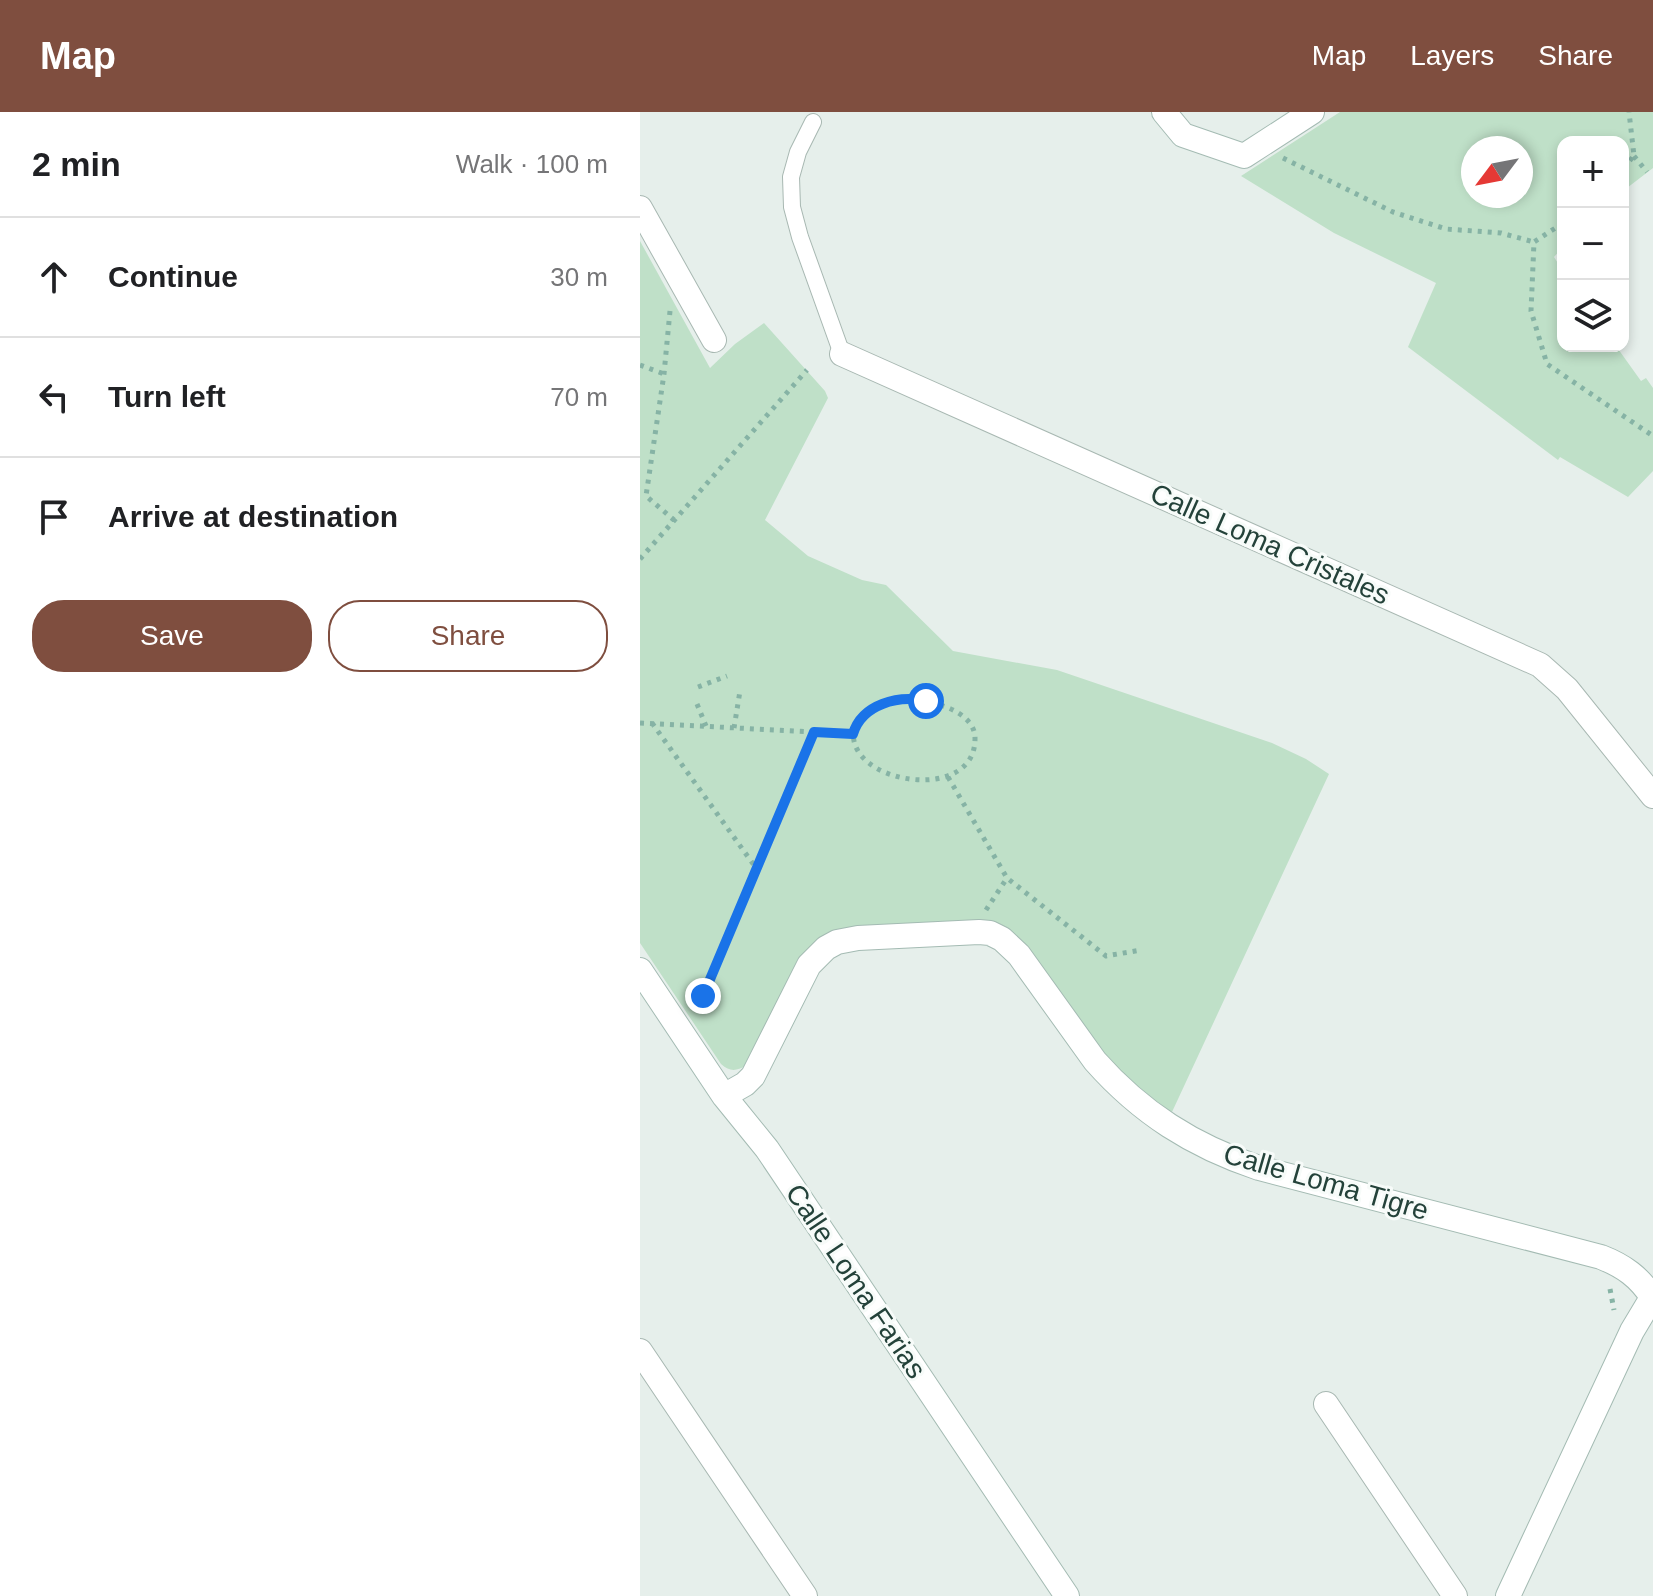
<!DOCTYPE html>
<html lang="en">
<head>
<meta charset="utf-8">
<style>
	body { margin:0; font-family:Helvetica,sans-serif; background:#f6f6f6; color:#202124 }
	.controls { position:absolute; right:24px; top:24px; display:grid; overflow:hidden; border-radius:16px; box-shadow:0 4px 12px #0003 }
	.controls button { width:72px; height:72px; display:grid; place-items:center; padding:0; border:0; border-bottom:2px solid #e0e0e0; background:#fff; color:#202124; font:40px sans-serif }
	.compass { position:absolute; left:821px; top:24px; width:72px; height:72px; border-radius:50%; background:#fff; box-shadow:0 4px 12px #0003; rotate:238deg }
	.stop { position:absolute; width:24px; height:24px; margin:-18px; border:6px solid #1a73e8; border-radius:50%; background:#fff }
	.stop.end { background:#1a73e8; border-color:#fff; box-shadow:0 2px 8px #0008 }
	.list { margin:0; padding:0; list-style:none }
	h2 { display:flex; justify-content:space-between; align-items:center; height:104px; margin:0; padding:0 32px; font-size:34px }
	h2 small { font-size:26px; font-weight:400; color:#757577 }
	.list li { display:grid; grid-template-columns:52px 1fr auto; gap:24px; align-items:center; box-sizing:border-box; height:120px; padding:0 32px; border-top:2px solid #e0e0e0 }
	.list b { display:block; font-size:30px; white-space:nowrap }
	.list em { font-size:26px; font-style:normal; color:#757577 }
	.actions { display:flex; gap:16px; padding:24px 32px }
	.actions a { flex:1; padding:18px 0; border:2px solid #7f4e3f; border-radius:32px; text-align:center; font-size:28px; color:#7f4e3f }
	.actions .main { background:#7f4e3f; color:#fff }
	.icon { flex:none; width:44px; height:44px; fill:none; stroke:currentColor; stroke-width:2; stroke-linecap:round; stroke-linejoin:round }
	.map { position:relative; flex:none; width:1013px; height:1484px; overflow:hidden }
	header { display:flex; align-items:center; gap:48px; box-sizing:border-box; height:112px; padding:0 40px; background:#7f4e3f; color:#fff }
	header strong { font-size:38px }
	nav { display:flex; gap:44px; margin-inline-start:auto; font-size:28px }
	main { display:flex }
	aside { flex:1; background:#fff }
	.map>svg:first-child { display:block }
</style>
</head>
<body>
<header>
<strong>Map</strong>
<nav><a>Map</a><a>Layers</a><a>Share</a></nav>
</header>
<main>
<aside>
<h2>2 min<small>Walk · 100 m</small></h2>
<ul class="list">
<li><svg class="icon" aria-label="ahead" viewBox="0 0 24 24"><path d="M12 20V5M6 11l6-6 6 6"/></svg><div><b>Continue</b></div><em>30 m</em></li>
<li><svg class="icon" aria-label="left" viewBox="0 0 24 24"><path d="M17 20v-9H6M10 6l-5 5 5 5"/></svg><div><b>Turn left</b></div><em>70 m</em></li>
<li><svg class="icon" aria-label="arrive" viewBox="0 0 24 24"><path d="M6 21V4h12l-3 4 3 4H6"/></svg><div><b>Arrive at destination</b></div></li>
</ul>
<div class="actions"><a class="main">Save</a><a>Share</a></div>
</aside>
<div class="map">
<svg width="1013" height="1484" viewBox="0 0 1013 1484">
	<rect width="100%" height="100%" fill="#e6efeb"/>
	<path fill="#bfe0c8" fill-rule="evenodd" d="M 700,0 L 1013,0 L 1013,56 L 983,79 L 983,30 L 923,30 L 923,135 L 914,145 L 923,159 L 923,234 L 976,234 L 1001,269 L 1006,266 L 1013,276 L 1013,359 L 988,385 L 920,345 L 918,348 L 768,235 L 796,171 L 694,121 L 601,64 ZM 881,36 L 881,84 L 833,84 L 833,36 Z
		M 0,129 L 70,256 L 95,232 L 124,211 L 185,279 L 188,286 L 125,408 L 168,444 L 222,468 L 246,473 L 313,539 L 417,558 L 632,631 L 666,647 L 689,662 L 532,1000 L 515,993 L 473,954 L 370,821 L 182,825 L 170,835 L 160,846 L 106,954 C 96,959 90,960 81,952 L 0,831 Z"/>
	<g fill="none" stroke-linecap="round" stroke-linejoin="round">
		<defs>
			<path id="lane" d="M 173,10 L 158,40 L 151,65 L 152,95 L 160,125 L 202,242"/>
			<path id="street" d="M 0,96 L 74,228
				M 202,242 L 900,553 L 927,577 L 1013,684
				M 0,1239 L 165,1484
				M 686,1292 L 815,1484"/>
			<path id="secondary" d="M 524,0 L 543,23 L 604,44 L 672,0
				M 0,858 L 84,984 L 127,1037 L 427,1484
				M 84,984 L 105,972 L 113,964 L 169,853 L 186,836 L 197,830 L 218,826 L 339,820 L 350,821 L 362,827 L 379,843 L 455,949 C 501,1001 553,1034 619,1056 L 961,1145 C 984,1154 999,1165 1012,1185
				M 868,1484 L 992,1219 L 1013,1184"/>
		</defs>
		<use href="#lane" stroke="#a8b8b2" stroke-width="18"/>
		<use href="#street" stroke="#a8b8b2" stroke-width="26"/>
		<use href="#secondary" stroke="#a4bbb3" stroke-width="26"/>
		<path stroke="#86b3a5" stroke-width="5" stroke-dasharray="4 6" stroke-linecap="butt" d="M 994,44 L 1007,60
			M 643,46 L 753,100 L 806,117 L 861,121 L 894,130
			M 983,56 L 994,44 L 989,0
			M 923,111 L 894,130 L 891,199 L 907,252 L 1013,324
			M 30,199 L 24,262 L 6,384 L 34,408
			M 0,253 L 24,262
			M 0,447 L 167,258
			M 58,575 L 87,564
			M 261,587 C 284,586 336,597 335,627 C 335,683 240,676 218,639 C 212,629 212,619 218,610 C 228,596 245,590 261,587 Z
			M 57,592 L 66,614
			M 0,611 L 213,622
			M 12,611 L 116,756
			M 94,616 L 100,579
			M 308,665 L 367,766 L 466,844 L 501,838
			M 346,798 L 367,766
			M 57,900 L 174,620
			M 970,1177 L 974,1198"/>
		<use href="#lane" stroke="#fff" stroke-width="16"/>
		<use href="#street" stroke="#fff" stroke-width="24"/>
		<use href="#secondary" stroke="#fff" stroke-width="24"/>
	</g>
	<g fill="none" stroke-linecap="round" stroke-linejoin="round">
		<path stroke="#1a73e8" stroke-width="10" d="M 63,884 L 174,620 L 213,622 C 222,592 258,583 286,589"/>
	</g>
	<g text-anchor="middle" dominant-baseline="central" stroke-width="6" stroke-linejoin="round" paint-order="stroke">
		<g font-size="28" fill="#24423a" stroke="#f7fbf9">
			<text transform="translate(630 432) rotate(24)">Calle Loma Cristales</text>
			<text transform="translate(686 1070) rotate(16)">Calle Loma Tigre</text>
			<text transform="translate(216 1169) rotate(56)">Calle Loma Farias</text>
		</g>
	</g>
</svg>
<div class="controls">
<button>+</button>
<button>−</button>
<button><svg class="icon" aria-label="layers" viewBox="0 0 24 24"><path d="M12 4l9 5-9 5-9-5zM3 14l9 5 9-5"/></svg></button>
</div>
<svg class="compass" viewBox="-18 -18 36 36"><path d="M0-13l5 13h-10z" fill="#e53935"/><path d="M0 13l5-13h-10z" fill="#757577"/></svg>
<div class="stop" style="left:286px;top:589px"></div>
<div class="stop end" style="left:63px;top:884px"></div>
</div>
</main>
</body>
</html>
